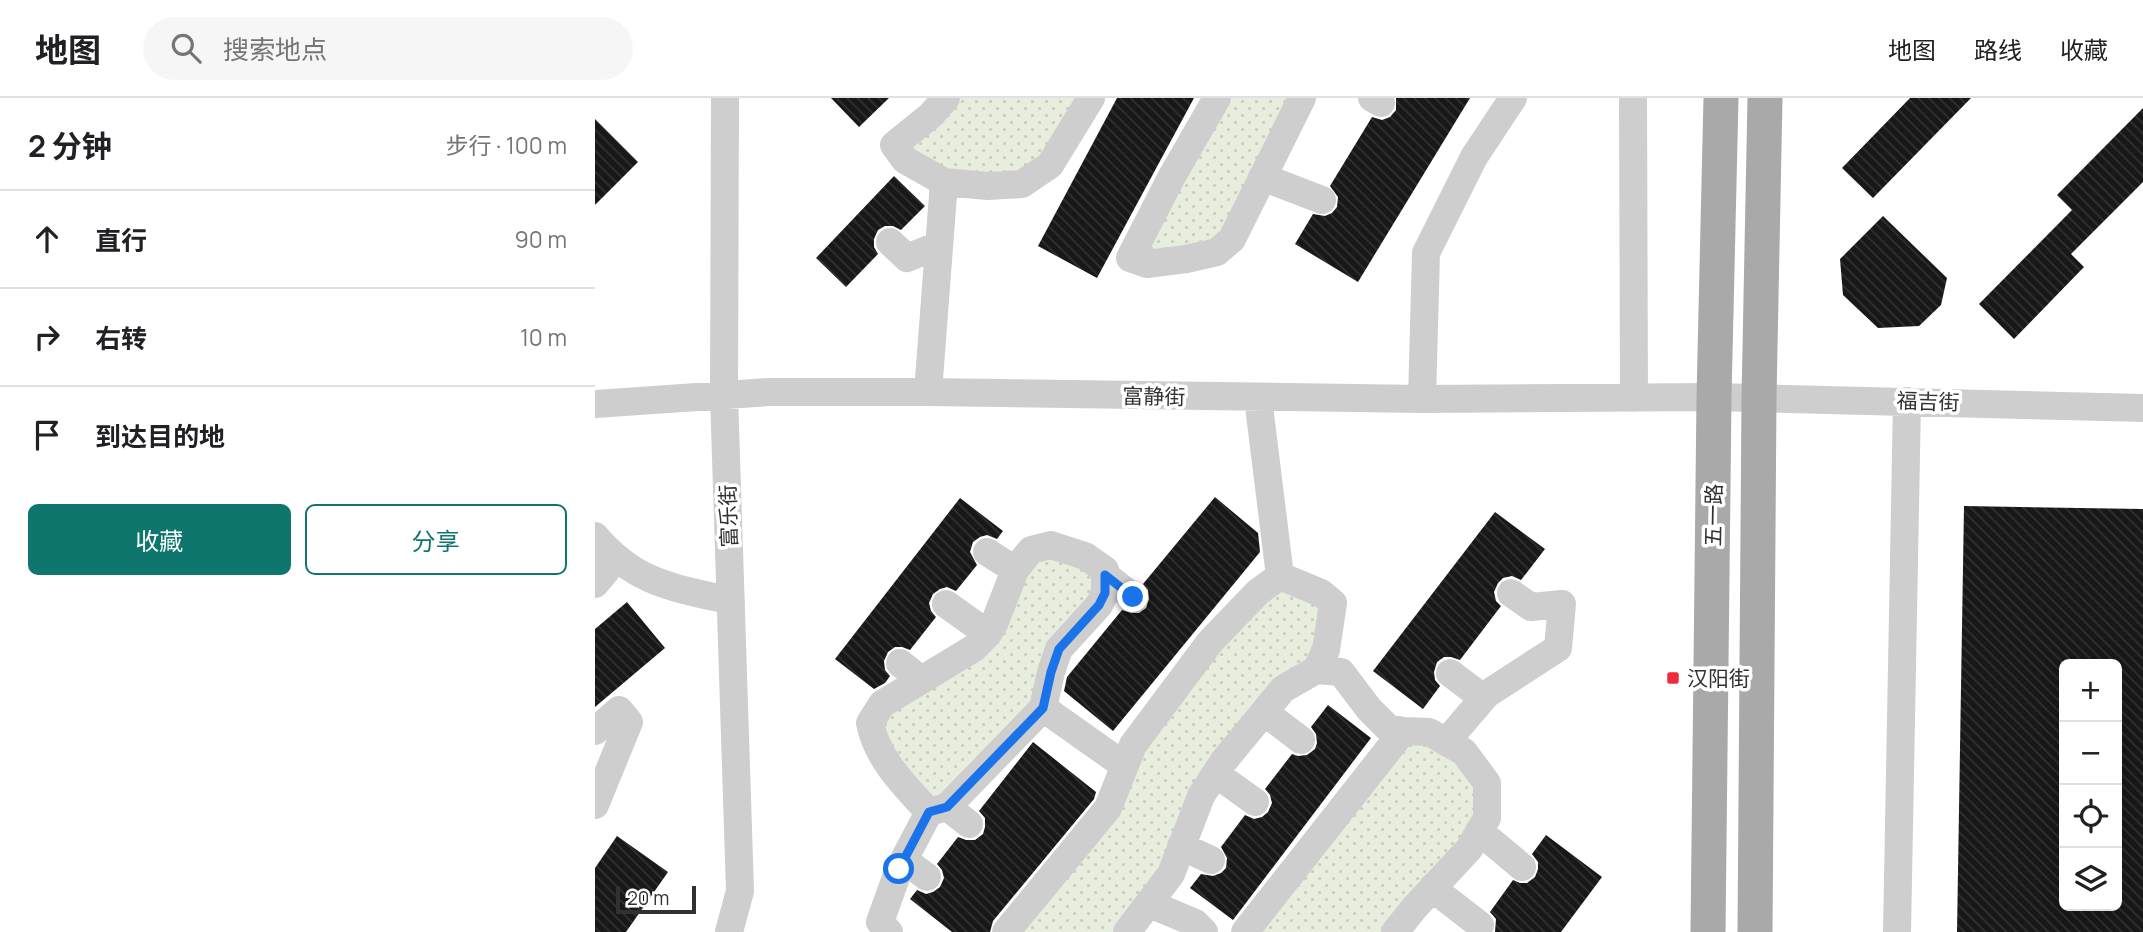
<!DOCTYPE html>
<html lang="zh">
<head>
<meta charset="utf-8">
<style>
	body { margin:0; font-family:Manrope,"Noto Sans SC",sans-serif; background:#f6f6f6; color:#202124 }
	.controls { position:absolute; right:21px; bottom:21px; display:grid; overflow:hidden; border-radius:10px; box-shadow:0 4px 18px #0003 }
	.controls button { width:63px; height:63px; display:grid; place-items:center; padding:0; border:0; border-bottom:2px solid #e0e0e0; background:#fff; color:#202124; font:35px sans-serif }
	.scale { position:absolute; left:21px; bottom:18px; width:80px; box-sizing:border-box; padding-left:7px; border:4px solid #313131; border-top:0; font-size:19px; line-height:24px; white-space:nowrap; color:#313131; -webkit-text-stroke:5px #fff; paint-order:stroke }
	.stop { position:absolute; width:21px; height:21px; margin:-16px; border:5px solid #1a73e8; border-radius:50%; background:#fff }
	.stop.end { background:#1a73e8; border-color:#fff; box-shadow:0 2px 7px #0008 }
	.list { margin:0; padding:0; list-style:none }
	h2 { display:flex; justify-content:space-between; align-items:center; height:91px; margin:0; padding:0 28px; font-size:30px }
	h2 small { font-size:23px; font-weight:400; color:#757577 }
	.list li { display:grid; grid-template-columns:46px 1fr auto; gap:21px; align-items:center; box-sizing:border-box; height:98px; padding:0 28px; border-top:2px solid #e0e0e0 }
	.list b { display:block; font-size:26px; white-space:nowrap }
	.list em { font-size:23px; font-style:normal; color:#757577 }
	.actions { display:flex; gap:14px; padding:21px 28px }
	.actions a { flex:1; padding:16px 0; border:2px solid #0f766e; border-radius:10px; text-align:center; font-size:24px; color:#0f766e }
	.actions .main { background:#0f766e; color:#fff }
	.icon { flex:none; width:38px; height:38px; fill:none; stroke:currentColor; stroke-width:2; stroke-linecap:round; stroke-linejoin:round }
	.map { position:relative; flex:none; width:1548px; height:834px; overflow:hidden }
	header { display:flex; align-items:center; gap:42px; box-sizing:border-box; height:98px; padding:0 35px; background:#fff; border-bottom:2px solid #e0e0e0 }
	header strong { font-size:33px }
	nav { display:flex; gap:38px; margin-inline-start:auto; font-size:24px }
	.search { width:490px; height:63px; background:#f6f6f6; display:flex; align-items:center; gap:18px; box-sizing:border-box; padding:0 24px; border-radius:38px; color:#757577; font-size:26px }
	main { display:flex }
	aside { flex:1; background:#fff }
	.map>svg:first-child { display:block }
</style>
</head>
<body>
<header>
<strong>地图</strong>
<div class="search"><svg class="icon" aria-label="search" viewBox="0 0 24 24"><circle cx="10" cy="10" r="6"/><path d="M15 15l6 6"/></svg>搜索地点</div>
<nav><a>地图</a><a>路线</a><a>收藏</a></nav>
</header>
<main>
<aside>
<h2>2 分钟<small>步行 · 100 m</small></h2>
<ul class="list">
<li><svg class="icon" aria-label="ahead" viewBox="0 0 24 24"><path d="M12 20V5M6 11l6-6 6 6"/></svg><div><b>直行</b></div><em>90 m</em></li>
<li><svg class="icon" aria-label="right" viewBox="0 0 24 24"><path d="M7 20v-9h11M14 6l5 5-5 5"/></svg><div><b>右转</b></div><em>10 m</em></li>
<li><svg class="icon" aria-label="arrive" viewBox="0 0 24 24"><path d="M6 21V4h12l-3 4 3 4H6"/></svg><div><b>到达目的地</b></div></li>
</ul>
<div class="actions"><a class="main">收藏</a><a>分享</a></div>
</aside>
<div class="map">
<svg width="1548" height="834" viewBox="0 0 1548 834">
	<defs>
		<pattern id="green-dots" width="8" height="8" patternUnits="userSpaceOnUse" patternTransform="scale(1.75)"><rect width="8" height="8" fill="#e7eede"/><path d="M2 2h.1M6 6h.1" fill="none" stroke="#c7cdbf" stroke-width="1.8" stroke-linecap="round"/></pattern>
		<pattern id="building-back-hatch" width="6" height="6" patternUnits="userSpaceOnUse" patternTransform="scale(1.75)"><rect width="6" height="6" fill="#181818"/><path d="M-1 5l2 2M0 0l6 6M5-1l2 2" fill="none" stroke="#313131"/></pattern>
	</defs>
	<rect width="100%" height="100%" fill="#fff"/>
	<path fill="url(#green-dots)" d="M 355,0 L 490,0 L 425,83 L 348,77 L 306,48 Z
		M 625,0 L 703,0 L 634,137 L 542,158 Z
		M 437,456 L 505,473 L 445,607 L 337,711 L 282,643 L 289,611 L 379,555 Z
		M 701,485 L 723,499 L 726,551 L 579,749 L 525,834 L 417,834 L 543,651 L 664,501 Z
		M 811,637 L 832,638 L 887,685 L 885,719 L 795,834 L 656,834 Z"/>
	<path fill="url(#building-back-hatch)" fill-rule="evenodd" d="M 236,0 L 294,0 L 264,29 Z
		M 522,0 L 599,0 L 502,180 L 443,148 Z
		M 801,0 L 875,0 L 763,184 L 700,146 L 718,116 L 730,118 L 737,115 L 742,109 L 743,99 L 735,88 L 777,19 L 787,22 L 795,19 L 801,12 Z
		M 1315,0 L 1376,0 L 1278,100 L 1247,70 Z
		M 1548,10 L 1548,84 L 1476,156 L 1489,169 L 1419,241 L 1384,206 L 1477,112 L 1462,97 Z
		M 0,21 L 43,64 L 0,107 Z
		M 299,78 L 330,108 L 306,132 L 298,128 L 290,128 L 283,132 L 279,141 L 279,149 L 283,156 L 251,189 L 221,160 Z
		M 1288,118 L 1352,180 L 1346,207 L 1324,228 L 1283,230 L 1248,197 L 1245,161 Z
		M 620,399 L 663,435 L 665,454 L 518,633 L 469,593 L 472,579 L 527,512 L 536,515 L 544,515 L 551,510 L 554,501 L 553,492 L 548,486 Z
		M 365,400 L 408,433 L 402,441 L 392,437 L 385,439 L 378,444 L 375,454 L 382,467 L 361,493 L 352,489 L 345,491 L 338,496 L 334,505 L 336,513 L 341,519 L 315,552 L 307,549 L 300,549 L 293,554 L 289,563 L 290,572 L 295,578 L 290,585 L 279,591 L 240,561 Z
		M 1369,408 L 1548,411 L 1548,834 L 1362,834 ZM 1469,566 L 1522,566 L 1522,808 L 1469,808 Z
		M 900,414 L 950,451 L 926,482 L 917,478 L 908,480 L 903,485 L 899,494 L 901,503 L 906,508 L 865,562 L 856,559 L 849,559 L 842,564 L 839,574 L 840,582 L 845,588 L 828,611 L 778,573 Z
		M 32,504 L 70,550 L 0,609 L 0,531 Z
		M 733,607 L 776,640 L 638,822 L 595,790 L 606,776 L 618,778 L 626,775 L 631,770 L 632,760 L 626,749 L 650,717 L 659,721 L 667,719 L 673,714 L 677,705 L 675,697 L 670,691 L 697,656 L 703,658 L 712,657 L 720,651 L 722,645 L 721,636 L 716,629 Z
		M 438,644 L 501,694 L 499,701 L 398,823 L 395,834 L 357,834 L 315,801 L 322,792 L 331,796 L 338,794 L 345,789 L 349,780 L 347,772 L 342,766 L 363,739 L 371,742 L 380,742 L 388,736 L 390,729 L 390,720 L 384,713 Z
		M 951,737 L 1007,779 L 966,834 L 900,834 L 901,821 L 895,814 L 918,782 L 925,785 L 932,785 L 940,779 L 943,771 L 943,764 L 937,756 Z
		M 22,738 L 73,774 L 31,834 L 0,834 L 0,770 Z"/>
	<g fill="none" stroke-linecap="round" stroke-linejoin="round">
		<path stroke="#cecece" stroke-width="28" d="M 130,0 L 129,297 L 145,793 L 134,834
			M 351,0 L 336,17 L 299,47 L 310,62 L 349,84 L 393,88 L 427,86 L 455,67 L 496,0
			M 622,0 L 576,80 L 535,160 L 552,166 L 591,161 L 622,154 L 637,141 L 707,0
			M 777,0 L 786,5
			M 1038,0 L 1039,300
			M 667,79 L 727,102
			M 295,144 L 312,160 L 344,147
			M 333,294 L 349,84
			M 663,300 L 685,478
			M 827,301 L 831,155 L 879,59 L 918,0
			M 0,306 L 174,294 L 333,294 L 827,301 L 1119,299 L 1548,310
			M 0,438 C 41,486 77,489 136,503
			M 456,447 L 490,458 L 510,472 L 510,495 L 504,507 L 464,551 L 456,574 L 448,610 L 352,709 L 334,714 C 310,688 282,661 275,625 L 287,606 L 379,550 L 393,536 L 399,526 L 420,472 L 436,452 Z
			M 392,454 L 420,472
			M 510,477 L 538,499
			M 0,486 L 11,473 L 14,454
			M 351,506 L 393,536
			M 305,565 L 326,582
			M 721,572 L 746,574 L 774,611 L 793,630 L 808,633 L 834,634 L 869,654 L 892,685 L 892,720 L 874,751 L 820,809 L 800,834
			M 855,575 L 888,600
			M 448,610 L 530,668
			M 669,614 L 706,642
			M 0,633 L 24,612 L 34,624 L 0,707
			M 851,644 L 892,596 L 963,550 L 967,506 L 936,509 L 916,495
			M 621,676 L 660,704
			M 352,709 L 374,726
			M 884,733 L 927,769
			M 586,748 L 616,762
			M 309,762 L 332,779
			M 837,790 L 885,827
			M 555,806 L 600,825 L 609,834
			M 294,834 L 285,824 L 304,771 L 334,714
			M 411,834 L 513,710 L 538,647 L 615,544 L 663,494 L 685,478
			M 532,834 L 576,776 L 606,698 L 628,664 L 688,591 L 721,572 L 731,552 L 738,505 L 726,495 L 685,478
			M 650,834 L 808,633
			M 1302,834 L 1312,303"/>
		<path stroke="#a9a9a9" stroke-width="35" d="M 1113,834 L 1119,299 L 1126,0
			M 1160,834 L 1164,300 L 1170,0"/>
	</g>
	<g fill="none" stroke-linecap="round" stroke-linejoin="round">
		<path stroke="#1a73e8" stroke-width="9" d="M 304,771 L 334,714 L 352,709 L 448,610 L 456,574 L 464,551 L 504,507 L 510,495 L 510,477 L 538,499"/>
	</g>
	<rect fill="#f02a3b" stroke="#fff" stroke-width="2.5" x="1071" y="573" width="14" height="14" rx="3.5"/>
	<g text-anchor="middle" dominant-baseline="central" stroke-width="7" stroke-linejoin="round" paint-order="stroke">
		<g font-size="21" fill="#313131" stroke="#fff">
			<text transform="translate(559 298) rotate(1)">富静街</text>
			<text transform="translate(1333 303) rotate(2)">福吉街</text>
			<text transform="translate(1118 417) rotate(-89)">五一路</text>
			<text transform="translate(133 418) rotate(-92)">富乐街</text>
		</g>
		<g font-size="21" fill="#313131" stroke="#fff" text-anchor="start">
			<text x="1092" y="580">汉阳街</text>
		</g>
	</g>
</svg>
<div class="controls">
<button>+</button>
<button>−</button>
<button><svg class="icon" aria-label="locate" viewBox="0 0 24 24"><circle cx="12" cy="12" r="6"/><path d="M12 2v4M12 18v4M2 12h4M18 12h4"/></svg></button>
<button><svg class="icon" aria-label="layers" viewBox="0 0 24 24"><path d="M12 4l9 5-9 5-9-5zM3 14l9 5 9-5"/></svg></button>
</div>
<div class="scale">20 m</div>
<div class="stop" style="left:304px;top:771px"></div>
<div class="stop end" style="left:538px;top:499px"></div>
</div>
</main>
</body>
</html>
